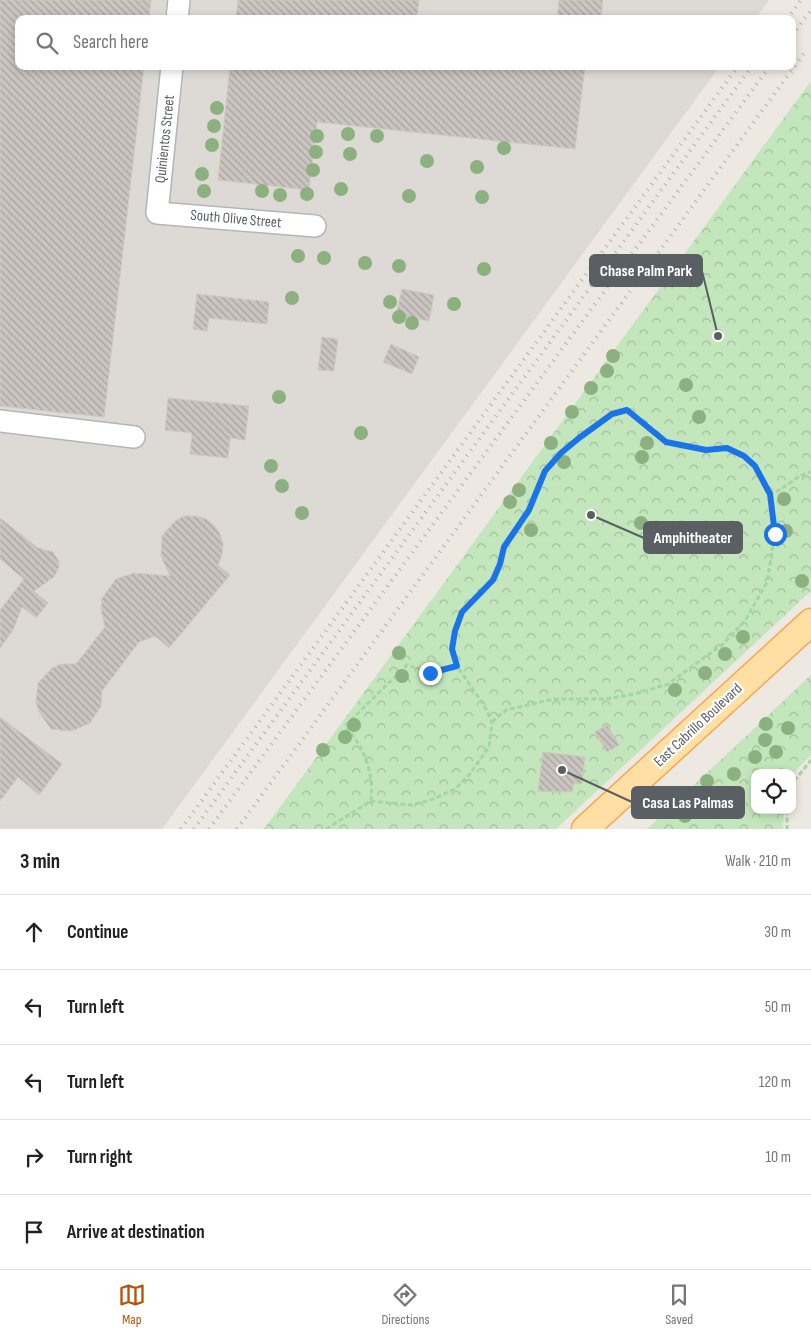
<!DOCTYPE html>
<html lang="en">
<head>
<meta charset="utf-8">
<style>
	body { margin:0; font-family:"Sofia Sans Condensed",sans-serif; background:#f2f2f2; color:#222 }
	.controls { position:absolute; right:15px; bottom:15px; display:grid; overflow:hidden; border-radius:10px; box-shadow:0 2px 8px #0003 }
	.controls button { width:45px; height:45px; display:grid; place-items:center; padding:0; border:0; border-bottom:1px solid #e0e0e0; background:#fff; color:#222; font:25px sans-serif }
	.stop { position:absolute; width:15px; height:15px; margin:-11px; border:4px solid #1a73e8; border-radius:50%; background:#fff }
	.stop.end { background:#1a73e8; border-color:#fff; box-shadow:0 1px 5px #0008 }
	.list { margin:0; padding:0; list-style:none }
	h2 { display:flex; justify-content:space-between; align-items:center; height:65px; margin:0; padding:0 20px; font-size:21px }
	h2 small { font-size:16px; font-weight:400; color:#767676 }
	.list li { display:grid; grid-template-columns:32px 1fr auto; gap:15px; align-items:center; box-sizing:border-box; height:75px; padding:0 20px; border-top:1px solid #e0e0e0 }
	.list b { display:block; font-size:19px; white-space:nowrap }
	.list em { font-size:16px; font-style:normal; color:#767676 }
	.icon { flex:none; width:28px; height:28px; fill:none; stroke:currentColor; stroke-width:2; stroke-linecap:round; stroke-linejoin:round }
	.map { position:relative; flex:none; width:811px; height:829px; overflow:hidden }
	.search { position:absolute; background:#fff; box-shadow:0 2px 8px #0003; left:15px; right:15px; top:15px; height:55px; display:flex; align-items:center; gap:12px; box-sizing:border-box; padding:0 18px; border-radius:10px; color:#767676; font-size:19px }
	.sheet { height:440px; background:#fff }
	nav { display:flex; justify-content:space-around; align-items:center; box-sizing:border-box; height:70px; border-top:1px solid #e0e0e0; background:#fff; font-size:14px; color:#767676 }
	nav a { display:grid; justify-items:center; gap:2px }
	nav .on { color:#b45309 }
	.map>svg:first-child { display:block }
</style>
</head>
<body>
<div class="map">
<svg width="811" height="829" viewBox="0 0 811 829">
	<defs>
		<pattern id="forest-crowns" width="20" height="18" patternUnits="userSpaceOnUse" patternTransform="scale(1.25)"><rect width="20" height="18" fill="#c4e6bc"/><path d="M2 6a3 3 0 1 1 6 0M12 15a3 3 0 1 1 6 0" fill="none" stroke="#a2be9c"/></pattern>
		<pattern id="building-back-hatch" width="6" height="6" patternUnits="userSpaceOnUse" patternTransform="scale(1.25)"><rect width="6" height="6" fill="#cac5c0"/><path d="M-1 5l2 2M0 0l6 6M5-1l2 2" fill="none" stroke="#a7a39f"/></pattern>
	</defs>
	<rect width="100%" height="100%" fill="#ede8e1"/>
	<path fill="#dddad5" d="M 0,0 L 769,0 L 755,19 L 19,19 L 19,66 L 720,66 L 162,829 L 0,829 Z"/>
	<path fill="url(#forest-crowns)" d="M 811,81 L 811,591 L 556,829 L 264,829 Z
		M 811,675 L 811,755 L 797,769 L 792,777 L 792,773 L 755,773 L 755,810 L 784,810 L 783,829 L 647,829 Z"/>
	<path fill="url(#building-back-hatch)" stroke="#d2c8bf" d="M 0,0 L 151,0 L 149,19 L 19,19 L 19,66 L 144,66 L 104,417 L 0,406 Z
		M 238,0 L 419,0 L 417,19 L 236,19 Z
		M 559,0 L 603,0 L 601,19 L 557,19 Z
		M 230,66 L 585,66 L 575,149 L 317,122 L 309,190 L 218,180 Z
		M 402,289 L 434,295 L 429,321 L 396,315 Z
		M 197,294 L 269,302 L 267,324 L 209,318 L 207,331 L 193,329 Z
		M 322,337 L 338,339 L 334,371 L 318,370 Z
		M 391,344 L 419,357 L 412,374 L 383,362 Z
		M 168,398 L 249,406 L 245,440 L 230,438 L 228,458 L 190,454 L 192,433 L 165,430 Z
		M 184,516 L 195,516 L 206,519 L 214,525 L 220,534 L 223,544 L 222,555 L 218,565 L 230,575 L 169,648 L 155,636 L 139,642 L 102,691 L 101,706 L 90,723 L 72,731 L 51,729 L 39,712 L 36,702 L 38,683 L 52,668 L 61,664 L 76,664 L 105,627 L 101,609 L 102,598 L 116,579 L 134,573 L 170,576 L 161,556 L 162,536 L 175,521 Z
		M 0,518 L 38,548 L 53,552 L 59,562 L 59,567 L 54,577 L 34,591 L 48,603 L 36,618 L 22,607 L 13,630 L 0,648 L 0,610 L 24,579 L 0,559 Z
		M 0,717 L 62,764 L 39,795 L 18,777 L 0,801 Z
		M 607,725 L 619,745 L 607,752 L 595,732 Z
		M 543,752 L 585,757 L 582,784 L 574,783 L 572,792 L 538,791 Z"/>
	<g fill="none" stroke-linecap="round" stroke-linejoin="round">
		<defs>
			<path id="minor" d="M 177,19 L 179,0
				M 172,66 L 157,213 L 315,226
				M 0,421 L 134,437"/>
			<path id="major" d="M 585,829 L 811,622"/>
		</defs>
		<use href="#minor" stroke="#b2b6b9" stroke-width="24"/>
		<use href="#major" stroke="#f6a851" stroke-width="29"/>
		<path stroke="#9fd8a3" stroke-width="3" stroke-dasharray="5 2.5" stroke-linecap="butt" d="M 492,722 L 506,710 L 554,699 L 606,699 L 635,694 L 668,684 L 723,644 L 745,621 L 767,582 L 775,534 L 770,494
			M 792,788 L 795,780 L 811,760
			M 371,801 C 374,772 364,747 345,726 L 407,665 L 430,673 L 457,666
			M 787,810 L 787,829
			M 326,829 L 371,801 L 411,805 L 431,800 L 455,789 L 470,774 L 489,747 L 492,722 L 485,707 L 457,666 L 453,649 L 455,631 L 462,612 L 493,580 L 500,564 L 504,547 L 529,510 L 545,471 L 561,453 L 579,438 L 612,414 L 627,410 C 639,420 652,434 665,442 C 694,457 733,437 755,467 C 761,475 764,485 770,494 C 786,489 794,476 811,472"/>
		<use href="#minor" stroke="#fff" stroke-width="21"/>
		<use href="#major" stroke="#ffdfa4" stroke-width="26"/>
		<path stroke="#b0b1b2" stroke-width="4" stroke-dasharray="1 6" stroke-linecap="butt" d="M 787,19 L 801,0
			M 792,35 L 811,10
			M 181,829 L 738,66
			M 194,829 L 752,66
			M 209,829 L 770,66
			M 237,829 L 805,52"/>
	</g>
	<g fill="#8cb080">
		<circle cx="217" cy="108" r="7"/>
		<circle cx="214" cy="126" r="7"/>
		<circle cx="348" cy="134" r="7"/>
		<circle cx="317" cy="136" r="7"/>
		<circle cx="377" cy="136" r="7"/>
		<circle cx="212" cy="145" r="7"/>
		<circle cx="504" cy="148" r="7"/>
		<circle cx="316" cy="152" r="7"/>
		<circle cx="350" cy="154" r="7"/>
		<circle cx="427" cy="161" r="7"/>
		<circle cx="477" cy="167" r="7"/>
		<circle cx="313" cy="170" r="7"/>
		<circle cx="202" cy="174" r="7"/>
		<circle cx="341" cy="189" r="7"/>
		<circle cx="204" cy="191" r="7"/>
		<circle cx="262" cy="191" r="7"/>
		<circle cx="307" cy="194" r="7"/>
		<circle cx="280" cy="195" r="7"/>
		<circle cx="409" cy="196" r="7"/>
		<circle cx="482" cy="197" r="7"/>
		<circle cx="298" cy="256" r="7"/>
		<circle cx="324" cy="258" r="7"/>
		<circle cx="365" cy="263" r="7"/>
		<circle cx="399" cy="266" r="7"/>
		<circle cx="484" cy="269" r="7"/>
		<circle cx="292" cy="298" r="7"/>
		<circle cx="390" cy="302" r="7"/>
		<circle cx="454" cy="304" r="7"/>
		<circle cx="399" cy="317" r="7"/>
		<circle cx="412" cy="323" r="7"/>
		<circle cx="613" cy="356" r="7"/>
		<circle cx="607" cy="371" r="7"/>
		<circle cx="686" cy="385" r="7"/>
		<circle cx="591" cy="388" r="7"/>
		<circle cx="279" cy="397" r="7"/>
		<circle cx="572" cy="412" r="7"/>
		<circle cx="699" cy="417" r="7"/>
		<circle cx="361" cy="433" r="7"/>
		<circle cx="551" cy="443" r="7"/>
		<circle cx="647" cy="443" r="7"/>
		<circle cx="642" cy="457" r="7"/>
		<circle cx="564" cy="462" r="7"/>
		<circle cx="271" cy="466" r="7"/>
		<circle cx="282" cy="486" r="7"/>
		<circle cx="519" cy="490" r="7"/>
		<circle cx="784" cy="499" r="7"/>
		<circle cx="510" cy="502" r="7"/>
		<circle cx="302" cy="513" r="7"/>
		<circle cx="641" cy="523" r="7"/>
		<circle cx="531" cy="530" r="7"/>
		<circle cx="786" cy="531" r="7"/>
		<circle cx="802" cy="581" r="7"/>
		<circle cx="743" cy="637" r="7"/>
		<circle cx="399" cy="653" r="7"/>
		<circle cx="725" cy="654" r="7"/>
		<circle cx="705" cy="673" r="7"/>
		<circle cx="402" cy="676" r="7"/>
		<circle cx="675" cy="690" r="7"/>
		<circle cx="766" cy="724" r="7"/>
		<circle cx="354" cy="725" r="7"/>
		<circle cx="788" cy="728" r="7"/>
		<circle cx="345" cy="737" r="7"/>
		<circle cx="765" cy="740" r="7"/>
		<circle cx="323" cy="750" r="7"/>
		<circle cx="776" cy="752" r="7"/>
		<circle cx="755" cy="757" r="7"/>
		<circle cx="734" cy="774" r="7"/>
		<circle cx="707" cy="781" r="7"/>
		<circle cx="724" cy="793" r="7"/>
		<circle cx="685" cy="816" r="7"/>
	</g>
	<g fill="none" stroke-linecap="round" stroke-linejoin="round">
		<path stroke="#1a73e8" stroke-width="6" d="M 430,673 L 457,666 L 452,649 L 455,631 L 462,612 L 493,580 L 500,564 L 504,547 L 529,510 L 545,471 L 561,453 L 579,438 L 612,414 L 627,410 L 666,442 L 706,450 L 727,448 L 744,456 L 755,466 L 770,494 L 775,534"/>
	</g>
	<g text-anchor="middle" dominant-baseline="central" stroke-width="4.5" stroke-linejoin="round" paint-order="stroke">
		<g font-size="15" fill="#595f62" stroke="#fff">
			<text transform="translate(165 139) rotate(-84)">Quinientos Street</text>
			<text transform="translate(236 219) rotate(5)">South Olive Street</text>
			<text transform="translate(698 725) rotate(-43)">East Cabrillo Boulevard</text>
		</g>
	</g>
	<path fill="none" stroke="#595f62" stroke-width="2" d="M718 336L702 271M591 515L644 538M562 770L632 802"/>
	<g fill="#595f62" stroke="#fff" stroke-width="2">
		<circle cx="718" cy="336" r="5"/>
		<circle cx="591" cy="515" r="5"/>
		<circle cx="562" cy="770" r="5"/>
	</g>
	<g fill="#595f62" stroke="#595f62" stroke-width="2">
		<rect x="590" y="255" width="112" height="31" rx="5"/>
		<rect x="644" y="522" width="98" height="31" rx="5"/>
		<rect x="632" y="787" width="112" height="31" rx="5"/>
	</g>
	<g font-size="16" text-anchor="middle" font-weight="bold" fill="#fff">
		<text x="646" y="276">Chase Palm Park</text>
		<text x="693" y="543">Amphitheater</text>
		<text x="688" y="808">Casa Las Palmas</text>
	</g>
</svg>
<div class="controls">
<button><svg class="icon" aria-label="locate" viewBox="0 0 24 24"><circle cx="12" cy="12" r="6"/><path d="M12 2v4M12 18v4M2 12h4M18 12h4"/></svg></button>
</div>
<div class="stop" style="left:775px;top:534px"></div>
<div class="stop end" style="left:430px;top:673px"></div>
<div class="search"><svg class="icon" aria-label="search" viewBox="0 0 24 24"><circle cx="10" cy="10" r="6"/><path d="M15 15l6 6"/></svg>Search here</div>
</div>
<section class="sheet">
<h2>3 min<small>Walk · 210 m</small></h2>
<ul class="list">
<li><svg class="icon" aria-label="ahead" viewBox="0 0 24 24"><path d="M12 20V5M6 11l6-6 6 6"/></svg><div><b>Continue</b></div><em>30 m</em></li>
<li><svg class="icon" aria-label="left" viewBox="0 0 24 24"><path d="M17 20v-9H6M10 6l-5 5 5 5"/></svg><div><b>Turn left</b></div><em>50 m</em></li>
<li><svg class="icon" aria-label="left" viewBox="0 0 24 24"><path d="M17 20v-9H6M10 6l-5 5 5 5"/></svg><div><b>Turn left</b></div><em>120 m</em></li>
<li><svg class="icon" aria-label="right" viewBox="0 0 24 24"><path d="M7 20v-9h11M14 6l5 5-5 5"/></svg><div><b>Turn right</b></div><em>10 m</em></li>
<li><svg class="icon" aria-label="arrive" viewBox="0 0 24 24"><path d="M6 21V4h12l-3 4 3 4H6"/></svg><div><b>Arrive at destination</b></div></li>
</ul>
</section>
<nav>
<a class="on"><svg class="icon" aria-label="map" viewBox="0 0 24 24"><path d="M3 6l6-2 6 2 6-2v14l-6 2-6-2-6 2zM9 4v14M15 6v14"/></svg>Map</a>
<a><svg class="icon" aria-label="directions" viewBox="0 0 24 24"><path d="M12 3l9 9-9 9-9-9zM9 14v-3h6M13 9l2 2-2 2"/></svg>Directions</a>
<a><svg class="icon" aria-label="saved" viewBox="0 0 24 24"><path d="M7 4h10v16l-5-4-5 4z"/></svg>Saved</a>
</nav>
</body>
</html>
